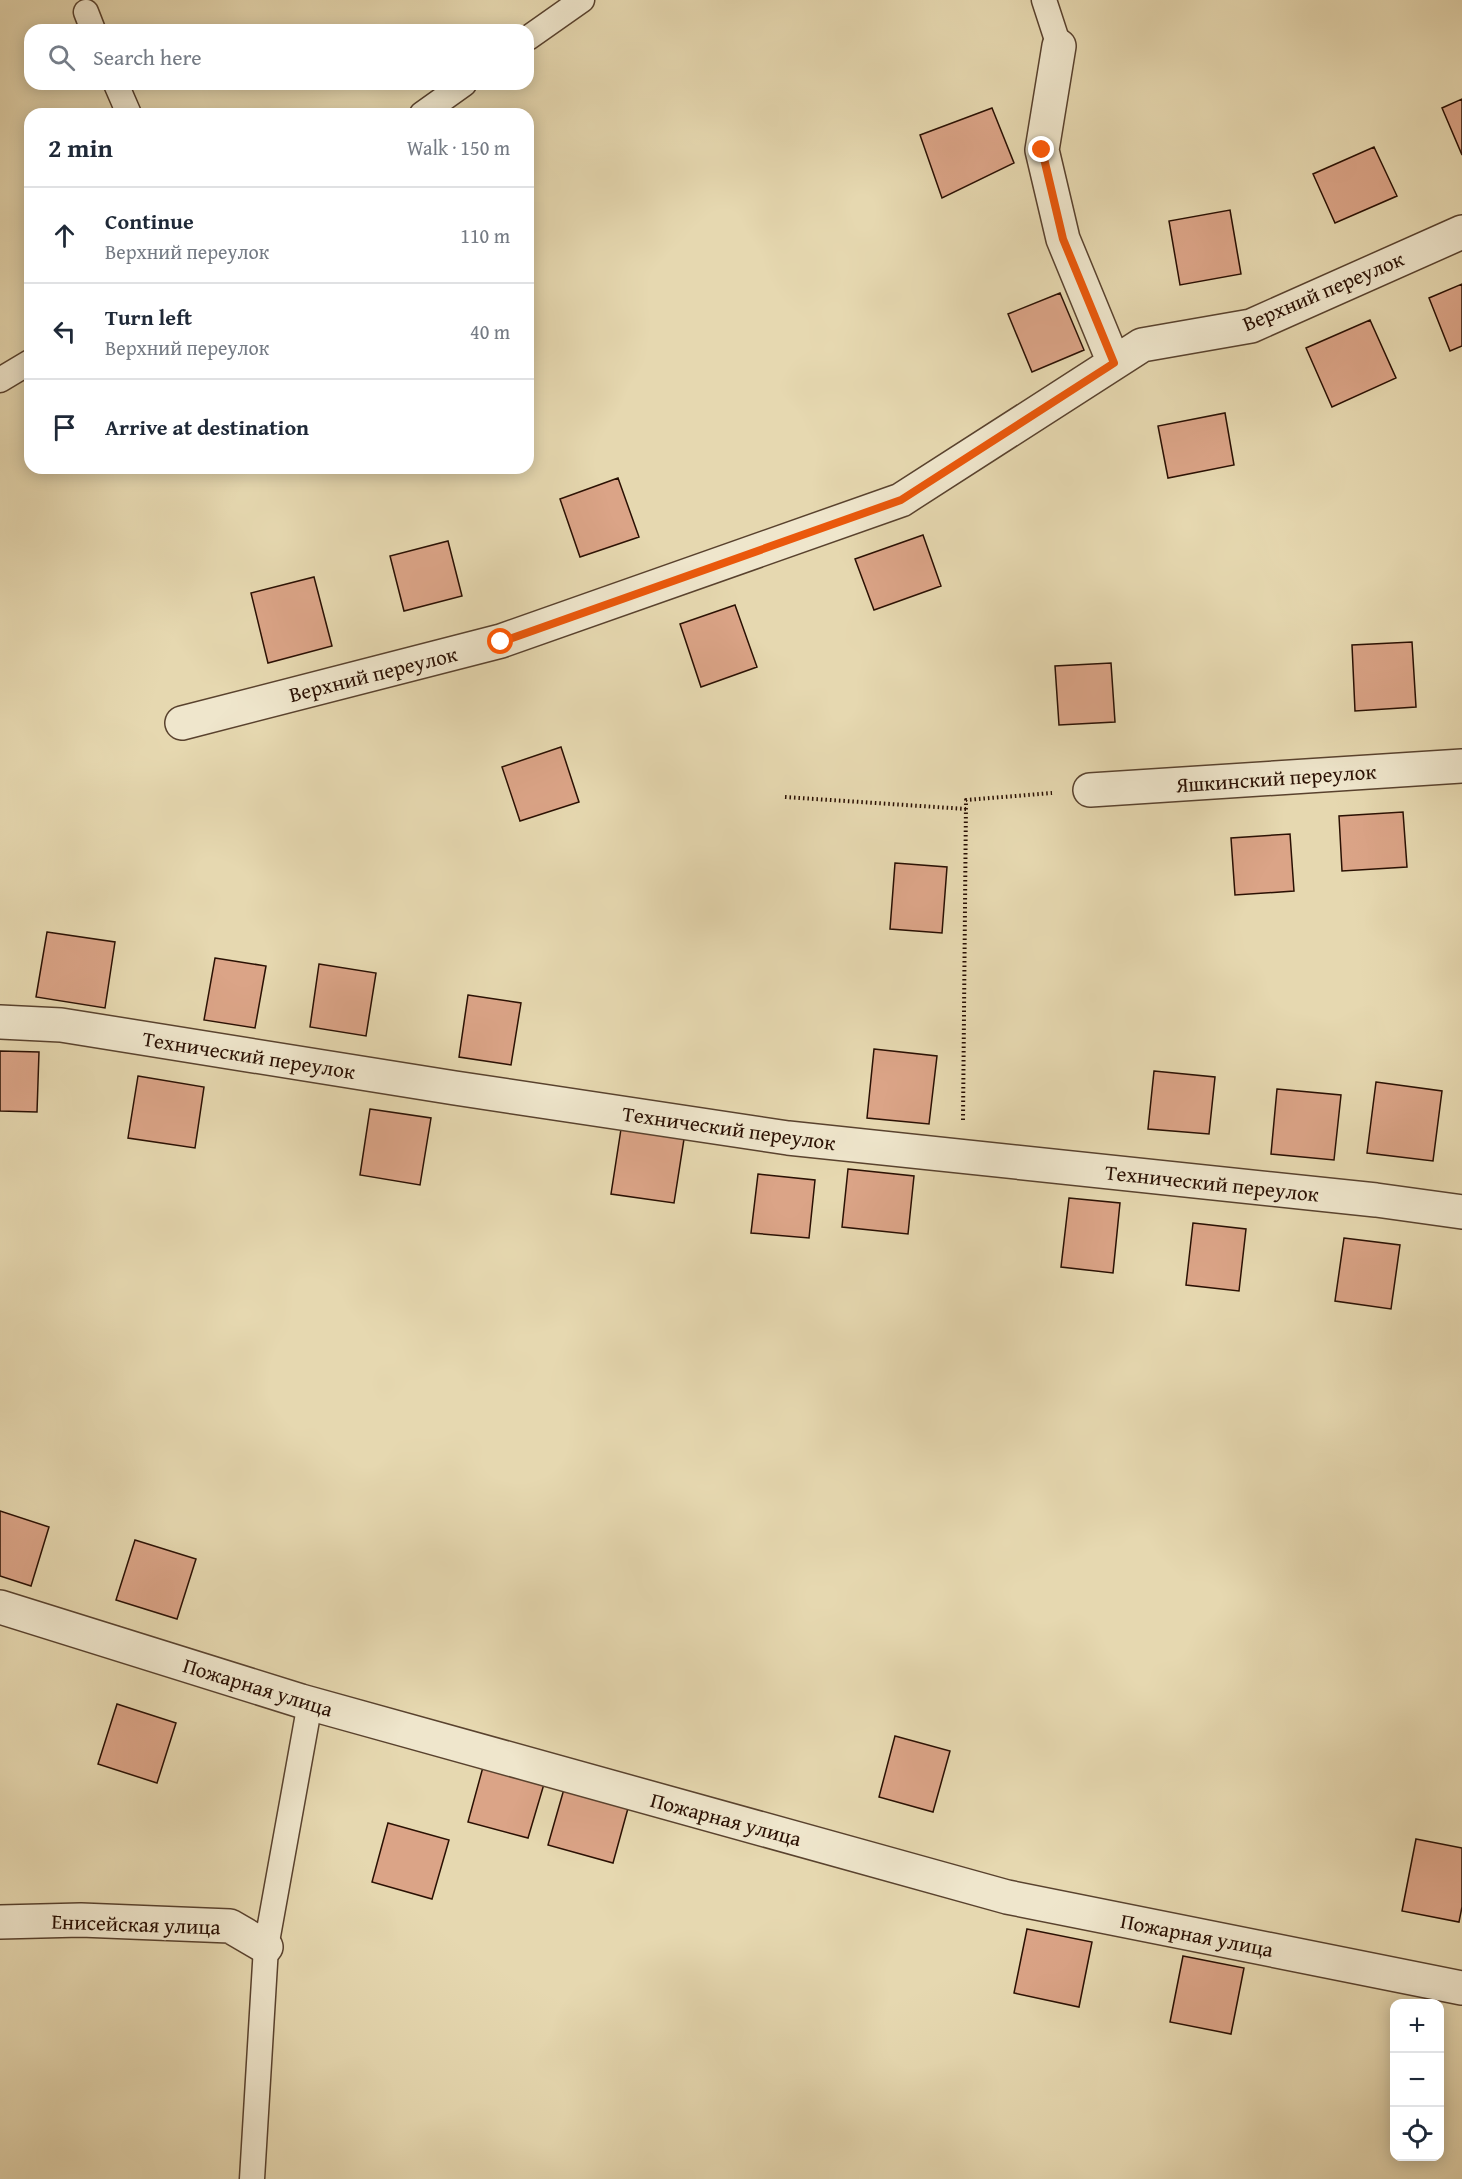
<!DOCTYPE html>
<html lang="en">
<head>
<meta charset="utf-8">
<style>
	body { margin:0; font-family:"Gentium Book Plus",serif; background:#f2f2f3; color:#1f2937 }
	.controls { position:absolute; right:18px; bottom:18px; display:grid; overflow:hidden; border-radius:12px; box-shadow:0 3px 15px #0003 }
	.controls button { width:54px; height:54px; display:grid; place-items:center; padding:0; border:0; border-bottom:2px solid #e0e1e3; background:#fff; color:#1f2937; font:30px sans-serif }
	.stop { position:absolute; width:18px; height:18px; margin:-14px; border:4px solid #ea580c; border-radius:50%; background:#fff }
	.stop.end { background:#ea580c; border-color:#fff; box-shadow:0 2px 6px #0008 }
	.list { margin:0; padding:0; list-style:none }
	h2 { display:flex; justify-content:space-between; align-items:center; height:78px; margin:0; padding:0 24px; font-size:26px }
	h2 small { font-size:20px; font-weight:400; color:#747a83 }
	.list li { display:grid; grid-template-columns:39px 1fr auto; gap:18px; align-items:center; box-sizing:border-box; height:96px; padding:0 24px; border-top:2px solid #e0e1e3 }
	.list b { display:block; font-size:22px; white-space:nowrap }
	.list p { margin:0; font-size:20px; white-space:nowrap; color:#747a83 }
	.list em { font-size:20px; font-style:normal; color:#747a83 }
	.icon { flex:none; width:33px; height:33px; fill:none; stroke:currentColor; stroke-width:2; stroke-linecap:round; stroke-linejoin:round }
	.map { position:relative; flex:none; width:1462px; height:2179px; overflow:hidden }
	.search { position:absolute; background:#fff; box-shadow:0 3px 15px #0003; left:24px; top:24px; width:510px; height:66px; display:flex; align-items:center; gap:15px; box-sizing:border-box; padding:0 21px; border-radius:18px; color:#747a83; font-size:22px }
	.panel { position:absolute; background:#fff; box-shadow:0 3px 15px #0003; left:24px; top:108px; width:510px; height:366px; border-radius:18px }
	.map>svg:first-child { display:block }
</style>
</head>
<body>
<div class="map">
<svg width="1462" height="2179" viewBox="0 0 1462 2179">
	<rect width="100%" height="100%" fill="#e6d8b0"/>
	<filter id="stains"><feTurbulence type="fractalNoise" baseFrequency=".00333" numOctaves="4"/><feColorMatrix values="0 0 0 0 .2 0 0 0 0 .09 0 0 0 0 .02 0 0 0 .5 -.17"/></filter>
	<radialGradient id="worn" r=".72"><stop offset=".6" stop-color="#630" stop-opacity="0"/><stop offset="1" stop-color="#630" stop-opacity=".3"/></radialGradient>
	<path fill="#dba487" stroke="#2a1003" stroke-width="1.5" d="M 1462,99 L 1462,155 L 1442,108 Z
		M 992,108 L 1014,163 L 942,198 L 920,135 Z
		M 1374,147 L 1397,196 L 1335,223 L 1313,174 Z
		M 1230,210 L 1241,274 L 1180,285 L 1169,221 Z
		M 1462,284 L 1462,346 L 1450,351 L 1429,298 Z
		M 1060,293 L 1084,350 L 1032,372 L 1008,314 Z
		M 1370,320 L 1396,378 L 1332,407 L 1306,348 Z
		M 1225,413 L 1234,465 L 1168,478 L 1158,426 Z
		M 618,478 L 639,537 L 580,557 L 560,499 Z
		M 923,535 L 941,586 L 874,610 L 855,559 Z
		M 448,541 L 462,596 L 404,611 L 390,556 Z
		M 314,577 L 332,646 L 268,663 L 251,593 Z
		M 735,605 L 757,667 L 701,687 L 680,624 Z
		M 1412,642 L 1416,707 L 1355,711 L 1352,645 Z
		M 1111,663 L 1115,722 L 1059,725 L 1055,666 Z
		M 561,747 L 579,802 L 520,821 L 502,767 Z
		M 1403,812 L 1407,867 L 1342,871 L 1339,816 Z
		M 1290,834 L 1294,891 L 1235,895 L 1231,838 Z
		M 895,863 L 947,867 L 942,933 L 890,929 Z
		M 47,932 L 115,942 L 105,1008 L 36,997 Z
		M 215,958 L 266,966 L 255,1028 L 204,1020 Z
		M 319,964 L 376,973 L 366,1036 L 310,1027 Z
		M 468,995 L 521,1003 L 511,1065 L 459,1057 Z
		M 874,1049 L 937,1056 L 929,1124 L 867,1118 Z
		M 0,1051 L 39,1052 L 37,1112 L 0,1111 Z
		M 1154,1071 L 1215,1077 L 1209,1134 L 1148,1129 Z
		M 138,1076 L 204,1087 L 195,1148 L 128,1138 Z
		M 1376,1082 L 1442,1091 L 1433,1161 L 1367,1153 Z
		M 1277,1089 L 1341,1095 L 1334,1160 L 1271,1154 Z
		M 370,1109 L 431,1118 L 420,1185 L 360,1175 Z
		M 621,1129 L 684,1139 L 674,1203 L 611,1194 Z
		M 848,1169 L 914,1176 L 908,1234 L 842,1227 Z
		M 758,1174 L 815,1180 L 809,1238 L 751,1233 Z
		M 1069,1198 L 1120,1203 L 1113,1273 L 1061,1267 Z
		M 1193,1223 L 1246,1229 L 1239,1291 L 1186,1285 Z
		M 1344,1238 L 1400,1245 L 1391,1309 L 1335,1301 Z
		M 0,1511 L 49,1527 L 31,1586 L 0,1576 Z
		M 135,1540 L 196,1559 L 177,1619 L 116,1600 Z
		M 117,1704 L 176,1723 L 157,1783 L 98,1764 Z
		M 895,1736 L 950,1751 L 933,1812 L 879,1797 Z
		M 483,1767 L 544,1784 L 528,1838 L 468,1822 Z
		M 566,1782 L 630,1801 L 613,1863 L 548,1845 Z
		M 388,1823 L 449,1840 L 432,1899 L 372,1882 Z
		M 1416,1839 L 1462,1848 L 1462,1907 L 1459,1922 L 1402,1911 Z
		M 1027,1929 L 1092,1942 L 1079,2007 L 1014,1993 Z
		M 1183,1956 L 1244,1968 L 1231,2034 L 1170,2022 Z"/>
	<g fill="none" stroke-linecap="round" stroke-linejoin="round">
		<defs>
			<path id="service" d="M 1044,0 L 1059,46
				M 86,12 L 93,30
				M 528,38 L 582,0
				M 116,84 L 129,114
				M 422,114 L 464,84
				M 0,380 L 30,362
				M 252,2179 L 266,1947 L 310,1703"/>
			<path id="minor" d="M 1059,46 L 1042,150 L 1063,239 L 1114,363
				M 182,723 L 501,641 L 901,500 L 1142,345 L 1251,326 L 1462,232
				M 1090,790 L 1462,766
				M 0,1022 L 61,1025 L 455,1088 L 788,1138 L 1376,1200 L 1462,1212
				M 0,1607 L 301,1701 L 1007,1897 L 1462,1988
				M 0,1922 L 81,1920 L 230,1926 L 266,1947"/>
		</defs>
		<use href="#service" stroke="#59422e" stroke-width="27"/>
		<use href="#minor" stroke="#59422e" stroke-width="36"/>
		<path stroke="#2a1003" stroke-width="4" stroke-dasharray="1.5 3" stroke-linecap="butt" d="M 785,797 L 966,809
			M 963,1120 L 966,800 L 1052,793"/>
		<use href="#service" stroke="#efe6cc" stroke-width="24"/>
		<use href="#minor" stroke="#efe6cc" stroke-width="33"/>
	</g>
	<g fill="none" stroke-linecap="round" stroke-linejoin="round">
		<path stroke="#ea580c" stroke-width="8" d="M 501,642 L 901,500 L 1114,363 L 1063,239 L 1042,150"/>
	</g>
	<g text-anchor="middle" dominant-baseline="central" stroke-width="5" stroke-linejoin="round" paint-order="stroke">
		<g font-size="21" fill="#2a1003" stroke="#efe6cc">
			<text transform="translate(1323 291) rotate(-23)">Верхний переулок</text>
			<text transform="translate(373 674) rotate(-14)">Верхний переулок</text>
			<text transform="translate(1276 778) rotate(-4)">Яшкинский переулок</text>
			<text transform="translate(249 1055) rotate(9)">Технический переулок</text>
			<text transform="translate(729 1128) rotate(8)">Технический переулок</text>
			<text transform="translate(1212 1183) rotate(6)">Технический переулок</text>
			<text transform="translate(258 1687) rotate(17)">Пожарная улица</text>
			<text transform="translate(726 1819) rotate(15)">Пожарная улица</text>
			<text transform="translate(136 1924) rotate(2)">Енисейская улица</text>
			<text transform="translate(1197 1935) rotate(11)">Пожарная улица</text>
		</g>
	</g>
	<rect width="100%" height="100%" filter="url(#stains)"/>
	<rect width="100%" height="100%" fill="url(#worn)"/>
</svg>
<div class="controls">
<button>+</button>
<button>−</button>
<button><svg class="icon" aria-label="locate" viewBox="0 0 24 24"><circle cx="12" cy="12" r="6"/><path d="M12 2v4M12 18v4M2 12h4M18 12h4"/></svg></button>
</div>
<div class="stop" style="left:501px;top:642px"></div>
<div class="stop end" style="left:1042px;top:150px"></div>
<div class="search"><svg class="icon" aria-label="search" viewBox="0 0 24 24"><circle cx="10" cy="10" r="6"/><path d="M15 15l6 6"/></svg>Search here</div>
<section class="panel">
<h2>2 min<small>Walk · 150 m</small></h2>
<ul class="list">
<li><svg class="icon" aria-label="ahead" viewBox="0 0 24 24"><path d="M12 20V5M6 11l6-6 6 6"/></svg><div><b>Continue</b><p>Верхний переулок</p></div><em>110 m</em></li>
<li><svg class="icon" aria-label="left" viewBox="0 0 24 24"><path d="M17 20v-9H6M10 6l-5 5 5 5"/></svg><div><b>Turn left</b><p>Верхний переулок</p></div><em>40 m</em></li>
<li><svg class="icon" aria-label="arrive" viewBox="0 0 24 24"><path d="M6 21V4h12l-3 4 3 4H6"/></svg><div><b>Arrive at destination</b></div></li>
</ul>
</section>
</div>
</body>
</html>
